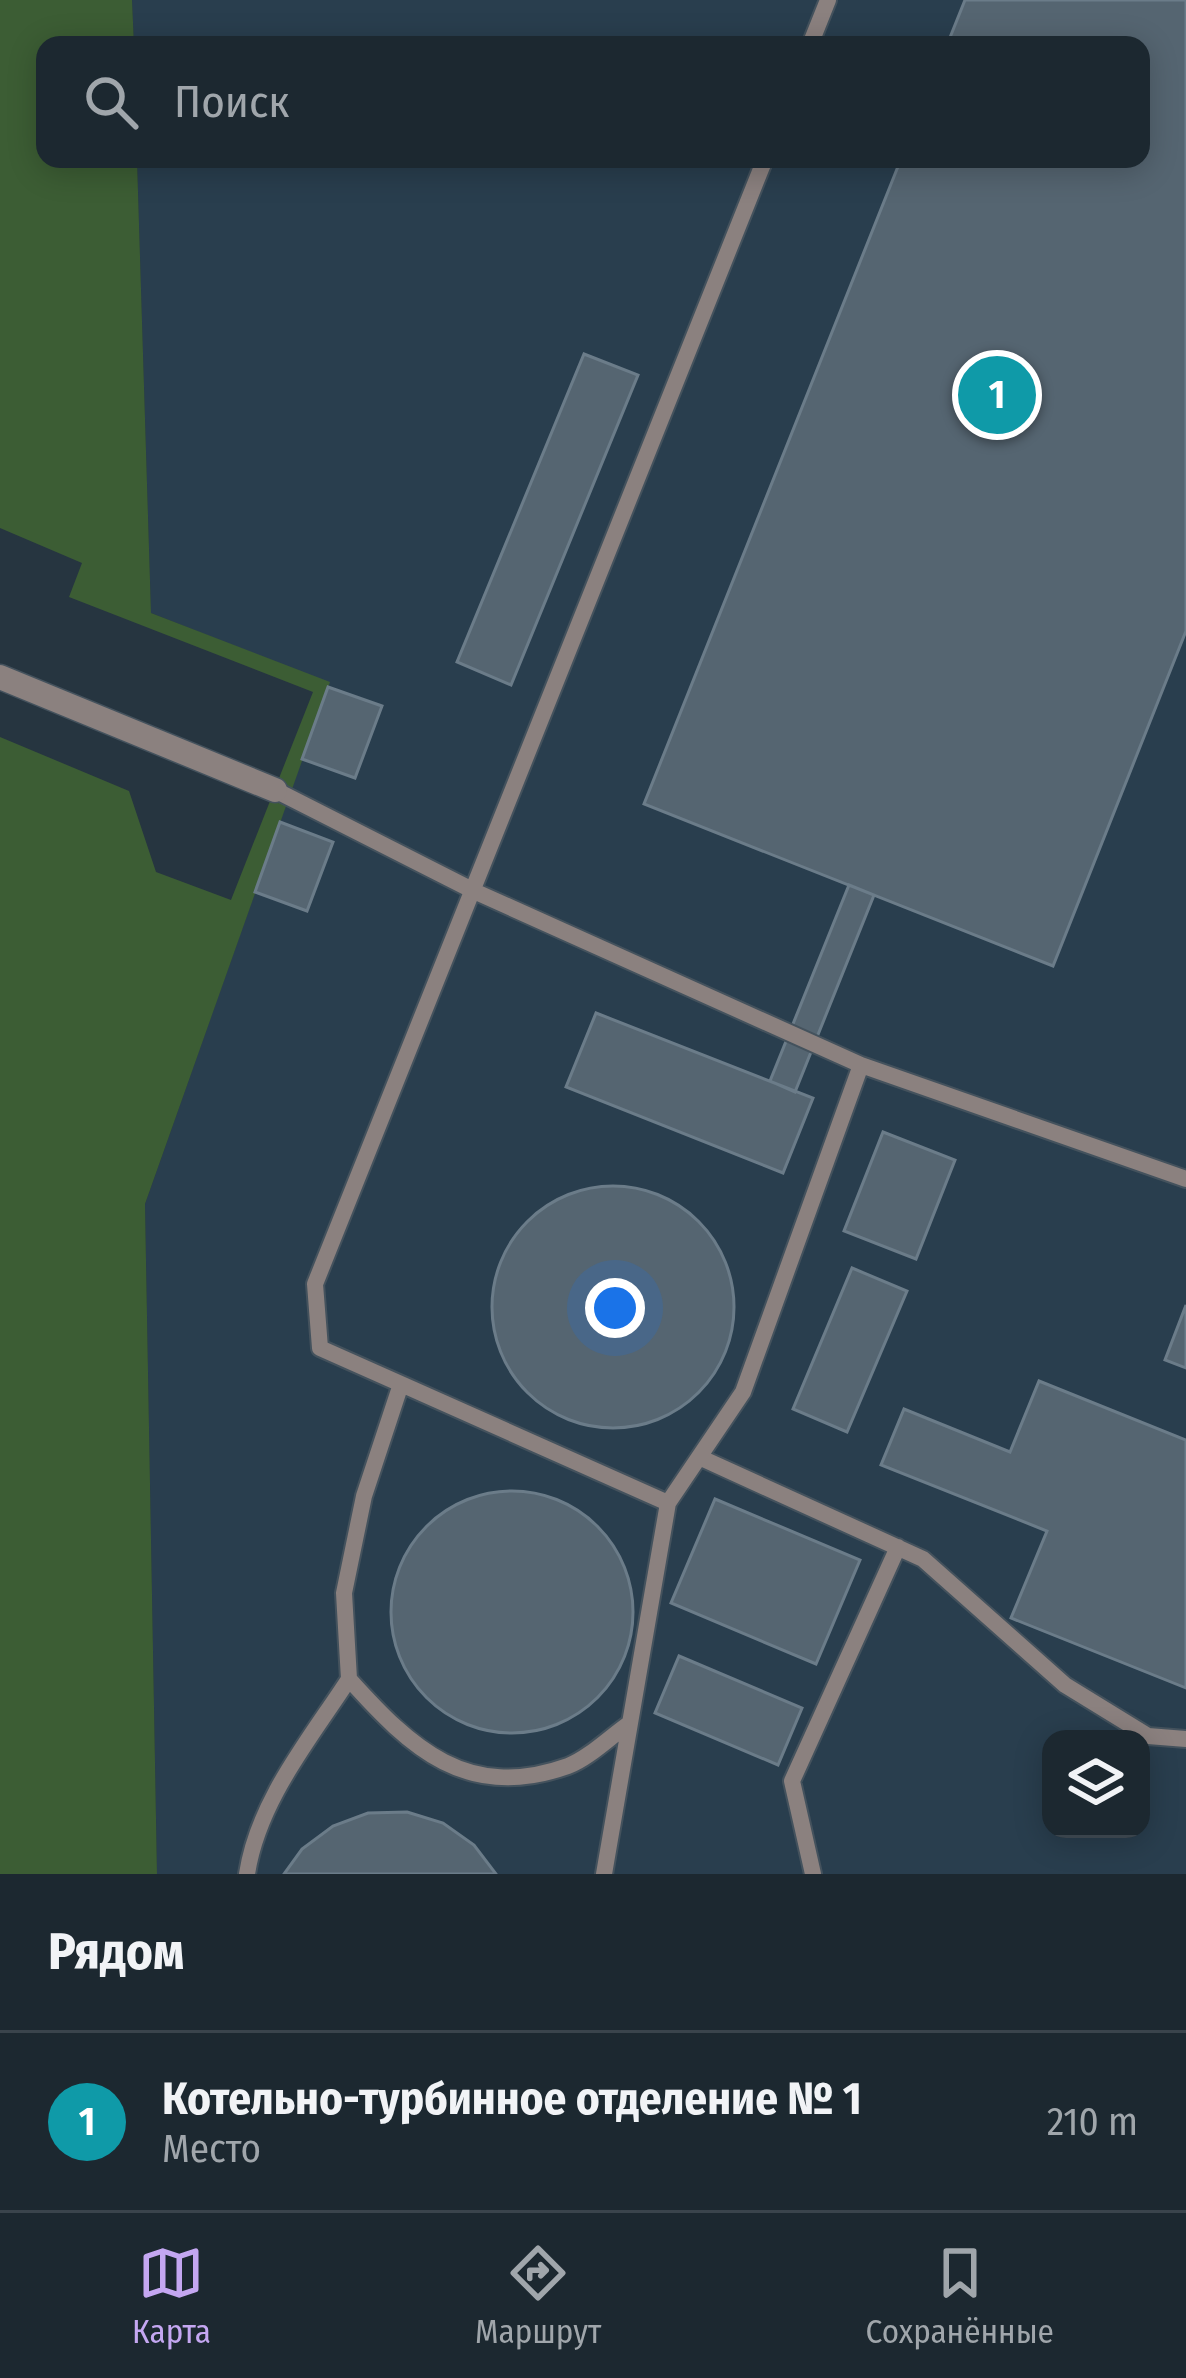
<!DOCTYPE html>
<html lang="ru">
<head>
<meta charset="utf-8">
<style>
	body { margin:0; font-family:"Fira Sans Condensed",sans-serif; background:#29343c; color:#f1f3f6 }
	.controls { position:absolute; right:36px; bottom:36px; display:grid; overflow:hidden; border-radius:24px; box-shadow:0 6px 30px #0003 }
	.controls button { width:108px; height:108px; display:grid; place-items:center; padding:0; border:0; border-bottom:3px solid #3a444c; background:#1c2830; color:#f1f3f6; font:60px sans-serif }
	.you { position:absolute; left:615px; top:1308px; width:42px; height:42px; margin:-30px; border:9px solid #fff; border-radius:50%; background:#1a73e8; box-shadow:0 0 0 18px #1a73e833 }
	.badge { display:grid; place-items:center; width:78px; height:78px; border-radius:50%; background:#c4a7f1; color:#fff; font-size:39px; font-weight:700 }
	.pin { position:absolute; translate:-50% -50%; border:6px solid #fff; box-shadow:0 3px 12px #0006 }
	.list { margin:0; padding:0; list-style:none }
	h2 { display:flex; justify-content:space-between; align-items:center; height:156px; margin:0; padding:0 48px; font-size:51px }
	h2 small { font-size:39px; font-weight:400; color:#a0a6ab }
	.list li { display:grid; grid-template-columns:78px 1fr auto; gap:36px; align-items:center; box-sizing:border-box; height:180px; padding:0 48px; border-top:3px solid #3a444c }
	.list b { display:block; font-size:45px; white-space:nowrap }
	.list p { margin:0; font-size:39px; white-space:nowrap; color:#a0a6ab }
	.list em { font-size:39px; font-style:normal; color:#a0a6ab }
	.icon { flex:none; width:66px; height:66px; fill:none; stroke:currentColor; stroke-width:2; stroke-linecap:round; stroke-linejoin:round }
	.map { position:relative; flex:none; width:1186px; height:1874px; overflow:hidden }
	.search { position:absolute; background:#1c2830; box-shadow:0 6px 30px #0003; left:36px; right:36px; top:36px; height:132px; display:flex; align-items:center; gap:30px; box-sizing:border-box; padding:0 42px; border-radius:24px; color:#a0a6ab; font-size:45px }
	.sheet { height:336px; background:#1c2830 }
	nav { display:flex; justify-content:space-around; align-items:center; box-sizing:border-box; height:168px; border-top:3px solid #3a444c; background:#1c2830; font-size:33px; color:#a0a6ab }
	nav a { display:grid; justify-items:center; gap:6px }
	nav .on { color:#c4a7f1 }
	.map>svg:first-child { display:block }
</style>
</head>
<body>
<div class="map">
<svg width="1186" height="1874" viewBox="0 0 1186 1874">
	<rect width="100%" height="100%" fill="#263540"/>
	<path fill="#293e4e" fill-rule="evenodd" d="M 132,0 L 1186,0 L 1186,1874 L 157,1874 L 145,1204 L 329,683 L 151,613 L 137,159 L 1141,159 L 1141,45 L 134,45 ZM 1051,1739 L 1141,1739 L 1141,1829 L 1051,1829 Z"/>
	<path fill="#3c5d34" d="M 0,0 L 132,0 L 134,45 L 45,45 L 45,159 L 137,159 L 151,613 L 330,682 L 145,1204 L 157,1874 L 0,1874 L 0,737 L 129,791 L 156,872 L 231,900 L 313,692 L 69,597 L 82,563 L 0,528 Z"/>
	<path fill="#556571" stroke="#6b7c89" stroke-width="3" d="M 965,0 L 1186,0 L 1186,631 L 1053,966 L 644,804 L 901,159 L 1141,159 L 1141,45 L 947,45 Z
		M 584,354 L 638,375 L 511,685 L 457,662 Z
		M 328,687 L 382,706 L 355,778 L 302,759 Z
		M 280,822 L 333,842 L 307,911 L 255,892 Z
		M 849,885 L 874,895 L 795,1092 L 770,1081 Z
		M 596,1013 L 813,1098 L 783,1173 L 566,1087 Z
		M 883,1132 L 955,1160 L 916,1259 L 844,1231 Z
		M492 1307a121 121 0 1 1 242 0a121 121 0 1 1-242 0Z
		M 852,1268 L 907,1291 L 847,1432 L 793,1409 Z
		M 1186,1305 L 1186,1368 L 1165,1360 Z
		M 1039,1381 L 1186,1440 L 1186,1688 L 1011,1618 L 1047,1531 L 881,1465 L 904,1409 L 1010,1452 Z
		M391 1612a121 121 0 1 1 242 0a121 121 0 1 1-242 0Z
		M 715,1499 L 860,1560 L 816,1664 L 671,1603 Z
		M 679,1656 L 802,1708 L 778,1765 L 655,1713 Z
		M 407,1812 L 443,1823 L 474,1845 L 496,1874 L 284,1874 L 302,1849 L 333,1826 L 368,1813 Z"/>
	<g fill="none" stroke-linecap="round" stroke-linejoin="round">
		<defs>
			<path id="service" d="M 810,45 L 828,0
				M 275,790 L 476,892 L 861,1065 L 1186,1179
				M 401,1384 L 320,1348 L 315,1284 L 765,159
				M 699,1457 L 923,1559 L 1065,1685 L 1148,1736 L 1186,1739
				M 349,1679 L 344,1593 L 364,1496 L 401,1384 L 668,1503
				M 247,1874 C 258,1801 310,1739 349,1679 C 411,1748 467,1802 568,1766 C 589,1758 611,1736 630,1723
				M 604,1874 L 668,1503 L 743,1392 L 861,1065
				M 813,1874 L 792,1781 L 898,1547"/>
			<path id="minor" d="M 0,677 L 275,790"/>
		</defs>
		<use href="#service" stroke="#44525d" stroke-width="20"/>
		<use href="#minor" stroke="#44525d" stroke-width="27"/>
		<use href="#service" stroke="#8b817f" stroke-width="16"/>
		<use href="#minor" stroke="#8b817f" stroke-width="24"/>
	</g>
</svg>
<div class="controls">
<button><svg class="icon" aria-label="layers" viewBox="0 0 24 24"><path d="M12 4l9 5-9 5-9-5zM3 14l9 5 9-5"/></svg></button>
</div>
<div class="you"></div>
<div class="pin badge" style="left:997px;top:395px;background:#0f9aa8">1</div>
<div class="search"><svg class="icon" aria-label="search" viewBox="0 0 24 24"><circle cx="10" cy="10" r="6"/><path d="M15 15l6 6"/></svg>Поиск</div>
</div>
<section class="sheet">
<h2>Рядом<small></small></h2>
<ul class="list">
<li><span class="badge" style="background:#0f9aa8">1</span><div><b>Котельно-турбинное отделение № 1</b><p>Место</p></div><em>210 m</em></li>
</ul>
</section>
<nav>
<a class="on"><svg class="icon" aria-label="map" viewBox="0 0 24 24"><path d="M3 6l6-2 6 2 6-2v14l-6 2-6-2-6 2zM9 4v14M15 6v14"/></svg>Карта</a>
<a><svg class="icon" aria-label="directions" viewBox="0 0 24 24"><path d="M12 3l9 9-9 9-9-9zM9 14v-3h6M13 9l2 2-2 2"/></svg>Маршрут</a>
<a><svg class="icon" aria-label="saved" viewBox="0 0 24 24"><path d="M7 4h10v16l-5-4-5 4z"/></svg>Сохранённые</a>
</nav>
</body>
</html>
